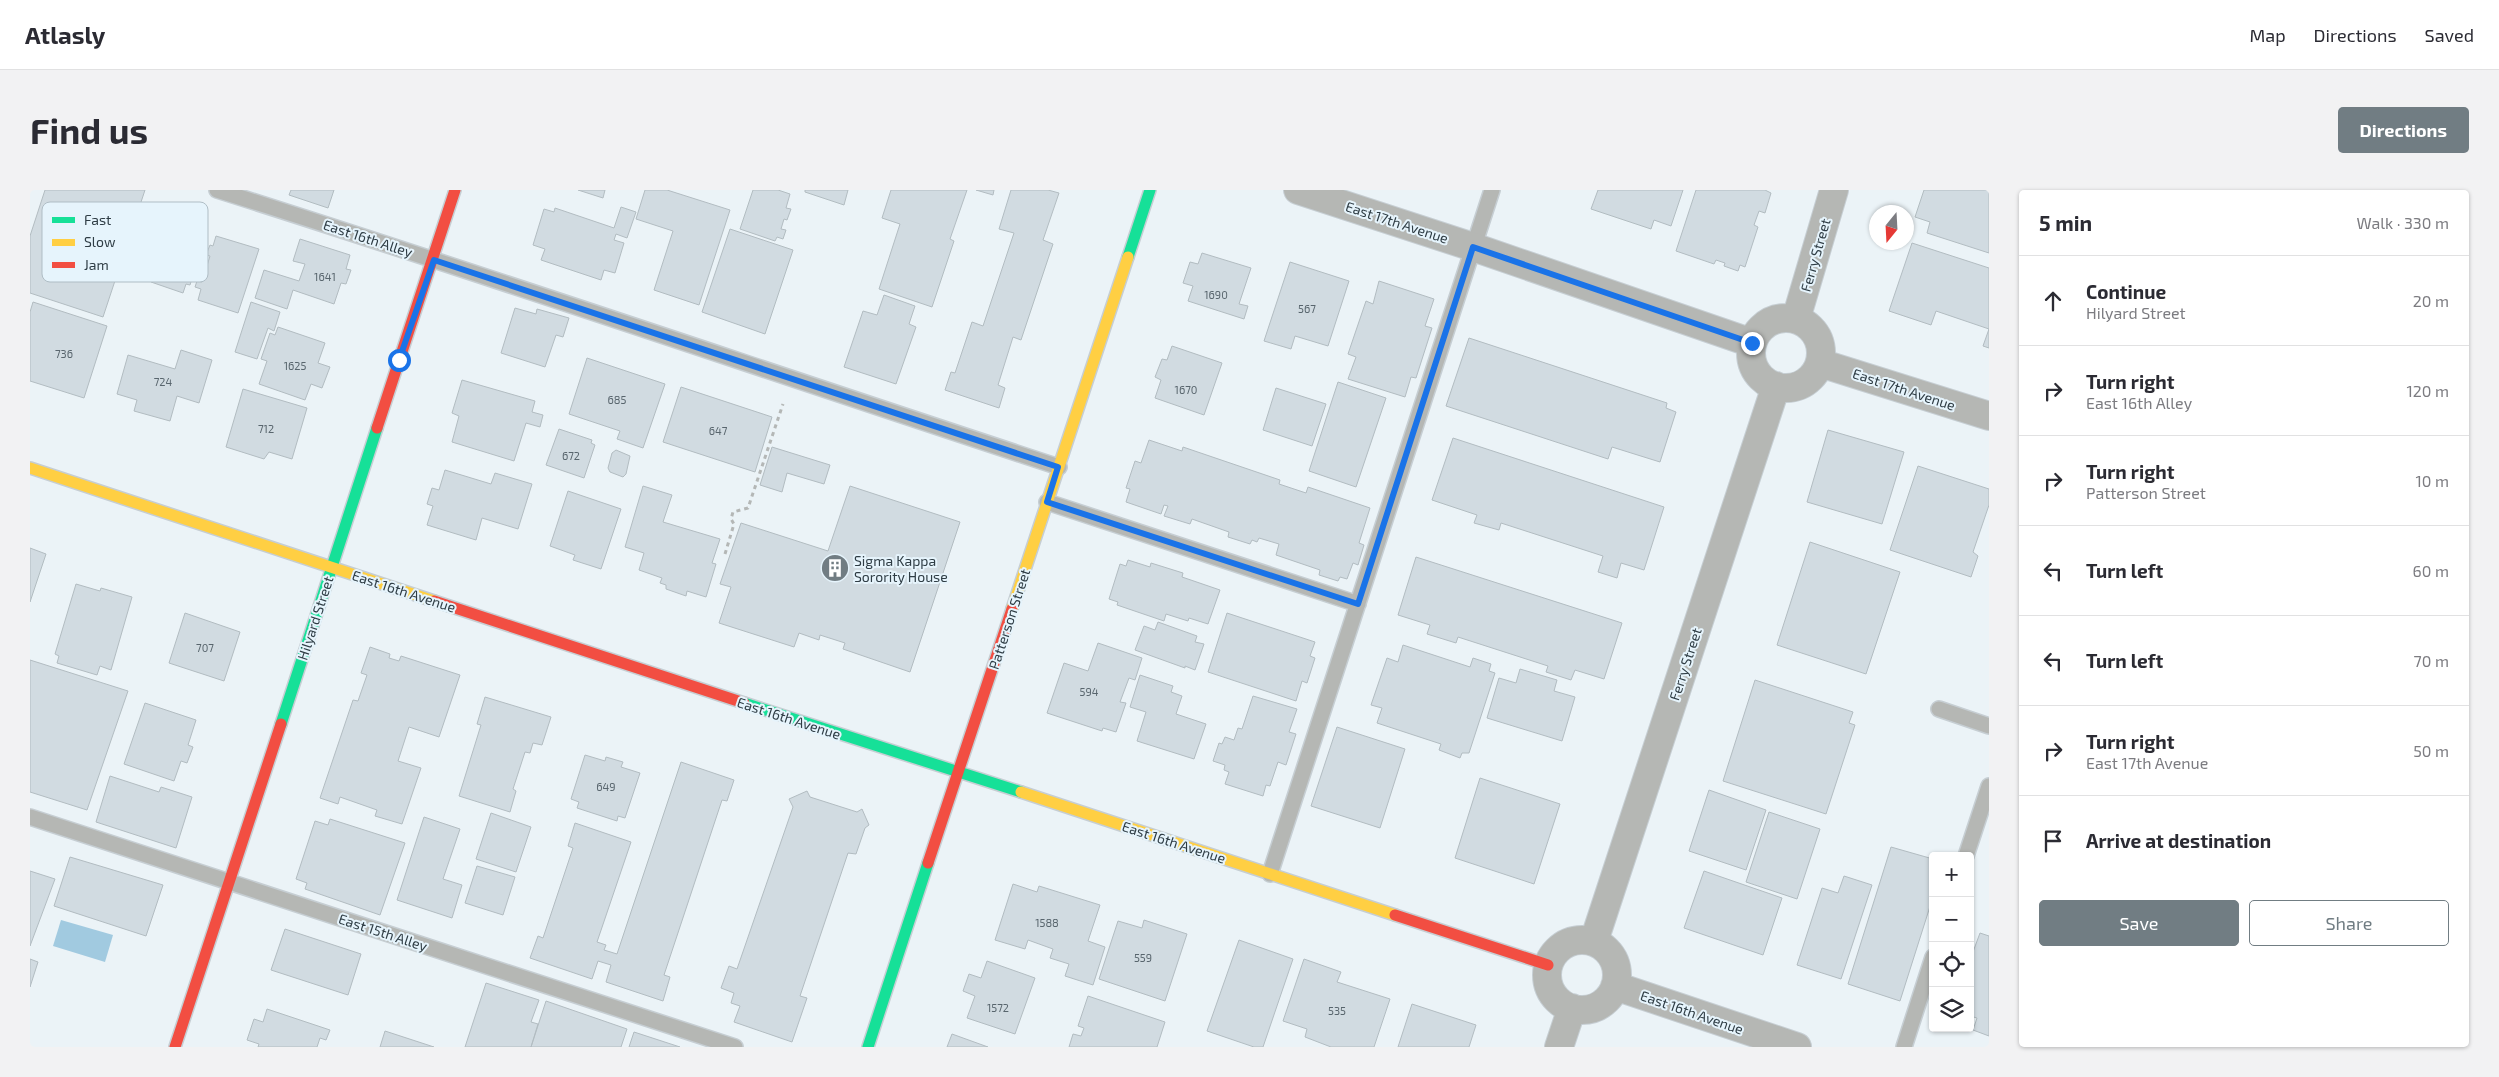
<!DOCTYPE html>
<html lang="en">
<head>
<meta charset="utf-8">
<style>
	body { margin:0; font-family:"Exo 2",sans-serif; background:#f2f2f3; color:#2b2b33 }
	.controls { position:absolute; right:15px; bottom:15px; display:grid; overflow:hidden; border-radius:5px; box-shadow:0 1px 4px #0004 }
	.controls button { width:45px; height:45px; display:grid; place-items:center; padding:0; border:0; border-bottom:1px solid #e1e1e2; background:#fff; color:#2b2b33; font:25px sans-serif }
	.compass { position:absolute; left:1839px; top:15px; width:45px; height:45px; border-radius:50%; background:#fff; box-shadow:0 1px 4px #0004; rotate:198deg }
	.stop { position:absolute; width:15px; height:15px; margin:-11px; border:4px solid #1a73e8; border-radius:50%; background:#fff }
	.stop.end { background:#1a73e8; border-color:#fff; box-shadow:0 1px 5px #0008 }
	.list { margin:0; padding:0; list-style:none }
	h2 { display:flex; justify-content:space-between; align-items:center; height:65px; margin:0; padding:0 20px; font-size:21px }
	h2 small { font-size:16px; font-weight:400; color:#7c7c81 }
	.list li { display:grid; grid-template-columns:32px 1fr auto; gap:15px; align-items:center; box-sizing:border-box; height:90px; padding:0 20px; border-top:1px solid #e1e1e2 }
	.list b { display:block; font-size:19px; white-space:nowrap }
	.list p { margin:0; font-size:16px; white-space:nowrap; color:#7c7c81 }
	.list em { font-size:16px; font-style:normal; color:#7c7c81 }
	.actions { display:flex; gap:10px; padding:15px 20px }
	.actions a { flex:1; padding:11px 0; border:1px solid #717d83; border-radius:5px; text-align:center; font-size:18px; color:#717d83 }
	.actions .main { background:#717d83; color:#fff }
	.icon { flex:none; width:28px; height:28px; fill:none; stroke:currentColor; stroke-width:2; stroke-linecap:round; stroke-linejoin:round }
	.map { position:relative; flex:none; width:1959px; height:857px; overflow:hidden; border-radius:5px }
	header { display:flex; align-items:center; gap:30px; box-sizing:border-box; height:70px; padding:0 25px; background:#fff; border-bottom:1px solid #e1e1e2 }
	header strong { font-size:24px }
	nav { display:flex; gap:28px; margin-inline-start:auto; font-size:18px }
	.intro { display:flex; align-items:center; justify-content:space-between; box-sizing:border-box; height:120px; padding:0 30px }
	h1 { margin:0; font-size:35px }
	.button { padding:12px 22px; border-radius:5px; background:#717d83; color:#fff; font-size:18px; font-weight:700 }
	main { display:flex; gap:30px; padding:0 30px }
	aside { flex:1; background:#fff; border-radius:5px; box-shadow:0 1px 4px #0004 }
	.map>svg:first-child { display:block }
</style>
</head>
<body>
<header>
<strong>Atlasly</strong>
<nav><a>Map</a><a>Directions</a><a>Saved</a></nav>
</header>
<div class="intro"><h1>Find us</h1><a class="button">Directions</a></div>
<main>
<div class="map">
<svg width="1959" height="857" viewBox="0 0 1959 857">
	<rect width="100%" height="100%" fill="#ebf3f7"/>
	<path fill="#a1cae0" d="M 31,730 L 83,745 L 75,772 L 23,756 Z"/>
	<path fill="#d1dbe1" stroke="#b2bcc1" d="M 15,0 L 115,0 L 73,127 L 0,103 L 0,46 Z
		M 261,0 L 304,0 L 298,18 L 259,5 Z
		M 548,0 L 575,0 L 573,8 Z
		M 615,0 L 637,0 L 700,20 L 669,115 L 624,100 L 643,41 L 606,29 Z
		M 723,0 L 748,0 L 760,4 L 756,18 L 761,19 L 757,30 L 754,29 L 751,39 L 756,40 L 753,49 L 747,47 L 745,51 L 710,39 Z
		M 775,0 L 818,0 L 814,15 L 775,2 Z
		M 861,0 L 937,0 L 920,49 L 924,51 L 902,117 L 849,99 L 870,34 L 852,28 Z
		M 946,0 L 964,0 L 963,5 Z
		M 981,0 L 1018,0 L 1029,3 L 1013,50 L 1023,54 L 991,150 L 983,147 L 968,195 L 975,198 L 969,218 L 915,200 L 921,182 L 925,183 L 942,132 L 953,136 L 984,43 L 969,39 Z
		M 1568,0 L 1653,0 L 1641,36 L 1624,30 L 1621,39 L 1561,19 Z
		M 1666,0 L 1735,0 L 1741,3 L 1735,23 L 1729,21 L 1724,35 L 1728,37 L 1715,77 L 1710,75 L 1708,81 L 1694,76 L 1695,73 L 1686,70 L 1684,74 L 1646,61 Z
		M 1894,0 L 1959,0 L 1959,63 L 1897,43 L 1900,32 L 1885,27 Z
		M 591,17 L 606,22 L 597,48 L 586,44 L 584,50 L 594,53 L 585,83 L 574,80 L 571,90 L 511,70 L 515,59 L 503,55 L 514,19 L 524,22 L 525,18 L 584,38 Z
		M 142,31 L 174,42 L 170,54 L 173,55 L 171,64 L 166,62 L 159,83 L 163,85 L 160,95 L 156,94 L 153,103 L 121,92 Z
		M 700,39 L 763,60 L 735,144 L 672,122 Z
		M 186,46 L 229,59 L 208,123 L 168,110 L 171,99 L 165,97 L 167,91 L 172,92 L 180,66 L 176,65 L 180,55 L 183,56 Z
		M 270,49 L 320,65 L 316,79 L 321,80 L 316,94 L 311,93 L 304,114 L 263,100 L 257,119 L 225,108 L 234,80 L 269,91 L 275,74 L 263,71 Z
		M 1882,53 L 1959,78 L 1959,158 L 1953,156 L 1959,139 L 1906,121 L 1901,135 L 1859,121 Z
		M 1172,63 L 1221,78 L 1209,114 L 1218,116 L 1214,129 L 1158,111 L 1163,96 L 1153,93 L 1160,72 L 1168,74 Z
		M 1260,72 L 1319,91 L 1298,156 L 1265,146 L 1261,159 L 1234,151 Z
		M 1349,91 L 1404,109 L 1395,136 L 1402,138 L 1386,188 L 1381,187 L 1375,207 L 1318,189 L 1326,167 L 1318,164 L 1336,111 L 1343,114 Z
		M 854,105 L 885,116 L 879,134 L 886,137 L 866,194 L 814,177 L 833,121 L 847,125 Z
		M 3,112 L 77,136 L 54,208 L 0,191 L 0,122 Z
		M 221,112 L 250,122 L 244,141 L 238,138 L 227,169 L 205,162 Z
		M 485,118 L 506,124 L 507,119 L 539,128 L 533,147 L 526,145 L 515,177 L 471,163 Z
		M 248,137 L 295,153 L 288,173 L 300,177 L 292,198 L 281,194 L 275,210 L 229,194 L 237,171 L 231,169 L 240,143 L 245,145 Z
		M 1439,148 L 1637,213 L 1636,218 L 1646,222 L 1630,272 L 1582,257 L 1578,269 L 1416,216 Z
		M 1142,156 L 1192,173 L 1174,225 L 1125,208 L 1131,190 L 1125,187 L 1132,169 L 1137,170 Z
		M 151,160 L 182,170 L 169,213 L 147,206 L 140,231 L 104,221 L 107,210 L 87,204 L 98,165 L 145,179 Z
		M 557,168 L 635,194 L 613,258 L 587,249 L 590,241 L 539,224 Z
		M 432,190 L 505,211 L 502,222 L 513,225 L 510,237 L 496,233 L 484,271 L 422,252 L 429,226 L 422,223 Z
		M 1308,192 L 1356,208 L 1326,297 L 1279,281 Z
		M 651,197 L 742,227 L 725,282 L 633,252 Z
		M 1246,198 L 1296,214 L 1282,256 L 1233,240 Z
		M 213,199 L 277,218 L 262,269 L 239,262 L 234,269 L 196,257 Z
		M 529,239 L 562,250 L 561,253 L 565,255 L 554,288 L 516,275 Z
		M 1798,240 L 1874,262 L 1852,334 L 1777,312 Z
		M 1423,248 L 1634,317 L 1614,380 L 1591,373 L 1587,388 L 1568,382 L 1573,366 L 1471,333 L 1469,340 L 1444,333 L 1447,325 L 1402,310 Z
		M 1119,250 L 1152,261 L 1153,257 L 1250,290 L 1249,294 L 1276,303 L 1278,297 L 1340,318 L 1329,353 L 1334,355 L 1328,375 L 1323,373 L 1317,389 L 1310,387 L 1308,391 L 1289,385 L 1290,380 L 1246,365 L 1249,354 L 1229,348 L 1227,352 L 1222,350 L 1220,354 L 1198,347 L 1199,342 L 1162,329 L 1160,334 L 1134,326 L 1138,316 L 1134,315 L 1131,324 L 1096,312 L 1100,299 L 1096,298 L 1105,271 L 1111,273 Z
		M 742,257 L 800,275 L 794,294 L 757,283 L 752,302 L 730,295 Z
		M 586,260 L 600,266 L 596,284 L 593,287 L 580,282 L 578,278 L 582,263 Z
		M 1888,276 L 1959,299 L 1959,315 L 1943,362 L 1948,366 L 1941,387 L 1860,360 Z
		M 415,280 L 461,294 L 465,283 L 502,294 L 488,339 L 452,328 L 446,350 L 397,335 L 403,316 L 397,314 L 402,298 L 409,300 Z
		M 613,296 L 642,305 L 633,332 L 690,349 L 682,373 L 686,374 L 676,407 L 657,401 L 656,406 L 636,399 L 636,395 L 630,393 L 632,388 L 609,380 L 614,363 L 595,357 Z
		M 820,296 L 930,332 L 880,482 L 813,459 L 815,453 L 790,445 L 789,450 L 769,443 L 764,457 L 689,433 L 701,397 L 690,394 L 711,333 L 798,361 Z
		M 538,301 L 591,319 L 571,379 L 543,370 L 545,365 L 520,356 Z
		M 1780,352 L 1870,382 L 1836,484 L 1747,455 Z
		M 0,358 L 16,364 L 0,412 Z
		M 1386,367 L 1592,433 L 1574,489 L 1545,480 L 1541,490 L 1516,482 L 1518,476 L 1428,447 L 1426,453 L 1397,444 L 1400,435 L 1368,425 Z
		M 1098,370 L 1120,377 L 1121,373 L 1153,383 L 1152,387 L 1190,400 L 1178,434 L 1159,428 L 1158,431 L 1136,424 L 1134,431 L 1087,415 L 1088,412 L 1079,409 L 1090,374 L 1096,376 Z
		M 46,394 L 70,401 L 71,398 L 102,407 L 81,480 L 70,476 L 67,485 L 27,473 L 29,466 L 25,464 Z
		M 155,423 L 210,442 L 194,491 L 139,473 Z
		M 1197,423 L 1285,452 L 1280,466 L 1285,468 L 1277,493 L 1272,491 L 1266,511 L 1178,482 Z
		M 1128,432 L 1167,446 L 1165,452 L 1174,454 L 1165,480 L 1155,476 L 1155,478 L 1105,460 L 1114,436 L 1125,440 Z
		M 1068,453 L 1112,468 L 1105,490 L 1099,488 L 1090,512 L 1096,513 L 1086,542 L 1073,538 L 1072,541 L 1017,523 L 1034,473 L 1058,481 Z
		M 1373,455 L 1440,477 L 1443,468 L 1461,474 L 1459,481 L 1465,483 L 1439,563 L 1432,563 L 1430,568 L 1409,560 L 1411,554 L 1347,533 L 1352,518 L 1341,515 L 1357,468 L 1368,472 Z
		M 340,457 L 360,464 L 359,468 L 369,471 L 371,466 L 430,485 L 409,547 L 379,537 L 368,571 L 391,578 L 372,634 L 345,626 L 347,620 L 310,607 L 308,614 L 290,608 L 323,510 L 328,511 L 337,485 L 331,483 Z
		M 0,470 L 98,501 L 57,620 L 0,602 Z
		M 1490,479 L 1527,490 L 1524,501 L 1545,507 L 1532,551 L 1457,528 L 1469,488 L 1486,493 Z
		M 1110,485 L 1143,496 L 1141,502 L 1152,506 L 1146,524 L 1176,534 L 1164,569 L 1107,551 L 1116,522 L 1100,517 Z
		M 1725,490 L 1823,522 L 1819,533 L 1825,535 L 1796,624 L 1693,591 Z
		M 1223,506 L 1267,519 L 1259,542 L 1266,544 L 1256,575 L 1248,572 L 1240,596 L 1236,595 L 1233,606 L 1195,594 L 1199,582 L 1194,580 L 1195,575 L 1183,571 L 1189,553 L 1192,554 L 1195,547 L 1204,550 L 1208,538 L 1212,539 Z
		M 455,507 L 521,527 L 512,555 L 503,553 L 500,563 L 495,562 L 483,599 L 486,601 L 480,622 L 429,606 L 451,535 L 447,534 Z
		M 115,513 L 166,530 L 158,555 L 163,557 L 157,573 L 151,571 L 144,591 L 94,574 Z
		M 1307,537 L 1375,559 L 1350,638 L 1281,616 Z
		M 555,565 L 575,571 L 576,567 L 593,572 L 591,577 L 610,583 L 595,628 L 588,626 L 587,631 L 547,618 L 549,612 L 541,609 Z
		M 651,572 L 704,590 L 697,611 L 692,610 L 634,785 L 640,787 L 633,811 L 576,792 L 581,775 L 568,771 L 562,789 L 500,768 L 508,746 L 513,748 L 543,658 L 538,656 L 545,633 L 601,652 L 567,752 L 576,755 L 574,760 L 587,764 Z
		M 80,586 L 129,602 L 131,597 L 162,607 L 146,658 L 66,632 Z
		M 1450,588 L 1530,614 L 1504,694 L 1425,668 Z
		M 1679,600 L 1736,620 L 1716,680 L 1659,661 Z
		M 777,601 L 780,607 L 827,622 L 832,619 L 839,635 L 835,638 L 826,664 L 818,663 L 770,806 L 777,808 L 762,852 L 704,832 L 710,816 L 701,813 L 704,803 L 691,798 L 699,776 L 707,779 L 763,617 L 759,609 Z
		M 1739,622 L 1790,639 L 1767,709 L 1716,692 Z
		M 461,623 L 501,637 L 486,682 L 446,669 Z
		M 394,627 L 430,639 L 413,689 L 432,695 L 422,728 L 367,710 Z
		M 300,629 L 375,653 L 350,725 L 275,699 L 277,693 L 266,689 L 285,631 L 298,635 Z
		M 1861,657 L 1903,669 L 1903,707 L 1870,811 L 1818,794 Z
		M 40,667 L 133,695 L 116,746 L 24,716 Z
		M 447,676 L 485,687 L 473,725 L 435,713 Z
		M 0,681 L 25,689 L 0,756 Z
		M 1674,681 L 1752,708 L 1733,765 L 1654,738 Z
		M 1814,686 L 1842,695 L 1811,789 L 1767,775 L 1792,698 L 1808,703 Z
		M 983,694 L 1007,702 L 1009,696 L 1070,715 L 1058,751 L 1075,757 L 1063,795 L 1035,786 L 1039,774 L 1020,768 L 1023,759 L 998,750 L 995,759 L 965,750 Z
		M 1114,730 L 1157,744 L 1135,811 L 1069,789 L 1088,731 L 1112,738 Z
		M 255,739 L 331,764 L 318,805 L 241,780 Z
		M 1950,743 L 1959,746 L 1959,846 L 1943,840 L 1947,828 L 1940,826 L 1940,770 Z
		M 1209,750 L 1263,769 L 1233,857 L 1224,857 L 1177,841 Z
		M 0,769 L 8,772 L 0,797 Z
		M 1274,769 L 1311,782 L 1307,792 L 1360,809 L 1344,857 L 1301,857 L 1275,847 L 1277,839 L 1253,831 Z
		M 957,771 L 1005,788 L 985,844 L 937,828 L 945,806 L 933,801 L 939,784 L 951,788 Z
		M 456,793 L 509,810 L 501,832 L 508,834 L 501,857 L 435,857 Z
		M 1058,806 L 1135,832 L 1127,857 L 1039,857 L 1043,844 L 1051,846 L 1054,838 L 1048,836 Z
		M 516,811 L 597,839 L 591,857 L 501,857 Z
		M 1382,814 L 1446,835 L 1439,857 L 1368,857 Z
		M 237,819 L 300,840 L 296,850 L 290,848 L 287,857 L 228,857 L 229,854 L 217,850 L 224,829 L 233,832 Z
		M 355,841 L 404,857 L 350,857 Z
		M 604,842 L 650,857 L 599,857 Z
		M 922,844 L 958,857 L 917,857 Z"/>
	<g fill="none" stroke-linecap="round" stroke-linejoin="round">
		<defs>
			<path id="lane" d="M 187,0 C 469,89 748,185 1029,277
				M 1017,312 L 1328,414
				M 1909,519 L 1959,536
				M 0,627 L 705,857
				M 1936,666 L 1959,596
				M 1240,684 L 1462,0
				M 1874,857 L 1903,767"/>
			<path id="street" d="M 1268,0 L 1443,57 L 1722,153
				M1721 163a35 35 0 1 1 70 0a35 35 0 1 1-70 0Z
				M 1766,129 L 1804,0
				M 1790,173 L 1959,226
				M1517 785a35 35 0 1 1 70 0a35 35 0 1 1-70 0Z
				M 1564,751 L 1746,196
				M 1585,796 L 1767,857
				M 1529,857 L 1542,818"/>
			<path id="fast" d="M 1098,67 L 1120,0
				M 714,513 L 991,602
				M 251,534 L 347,238
				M 838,857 L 898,673"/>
			<path id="slow" d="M 0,278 L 404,411
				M 982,419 L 1098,67
				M 991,602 L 1365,725"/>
			<path id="jam" d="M 347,238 L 425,0
				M 404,411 L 714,513
				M 898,673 L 982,419
				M 1365,725 L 1518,775
				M 145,857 L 251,534"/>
		</defs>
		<use href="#lane" stroke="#c6ced3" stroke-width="18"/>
		<use href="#street" stroke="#c6ced3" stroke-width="30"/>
		<use href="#fast" stroke="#c6ced3" stroke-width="14"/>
		<use href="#slow" stroke="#c6ced3" stroke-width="14"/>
		<use href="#jam" stroke="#c6ced3" stroke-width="14"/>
		<path stroke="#b4b7b6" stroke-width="3" stroke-dasharray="4 4" stroke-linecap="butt" d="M 695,364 L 704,334 L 701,329 L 703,322 L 718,318 L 753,214"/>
		<use href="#lane" stroke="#b5b7b4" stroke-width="15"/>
		<use href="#street" stroke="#b5b7b4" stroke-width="28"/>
		<use href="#fast" stroke="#16e098" stroke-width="11"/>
		<use href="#slow" stroke="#ffcf43" stroke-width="11"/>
		<use href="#jam" stroke="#f24e42" stroke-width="11"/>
	</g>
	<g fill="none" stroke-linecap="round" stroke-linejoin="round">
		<path stroke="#1a73e8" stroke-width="6" d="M 369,170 L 404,70 L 1028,277 L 1017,312 L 1328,414 L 1443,57 L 1722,153"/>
	</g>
	<defs>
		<symbol id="building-disc" viewBox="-11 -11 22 22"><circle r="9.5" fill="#717d83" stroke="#e6f4fc"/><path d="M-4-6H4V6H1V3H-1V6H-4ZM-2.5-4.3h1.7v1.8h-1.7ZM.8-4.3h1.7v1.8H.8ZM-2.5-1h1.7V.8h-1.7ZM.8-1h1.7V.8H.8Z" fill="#fff"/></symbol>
	</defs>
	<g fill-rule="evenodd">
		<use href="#building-disc" x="789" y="362" width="32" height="32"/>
	</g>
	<g text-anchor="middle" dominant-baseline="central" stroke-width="4" stroke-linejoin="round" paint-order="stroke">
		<g font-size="11" fill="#58656d">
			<text x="295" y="86">1641</text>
			<text x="1186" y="104">1690</text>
			<text x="1277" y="118">567</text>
			<text x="34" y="163">736</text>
			<text x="265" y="175">1625</text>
			<text x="133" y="191">724</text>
			<text x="1156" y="199">1670</text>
			<text x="587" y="209">685</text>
			<text x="236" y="238">712</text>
			<text x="688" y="240">647</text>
			<text x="541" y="265">672</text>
			<text x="175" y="457">707</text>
			<text x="1059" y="501">594</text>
			<text x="576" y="596">649</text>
			<text x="1017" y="732">1588</text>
			<text x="1113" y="767">559</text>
			<text x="968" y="817">1572</text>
			<text x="1307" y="820">535</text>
		</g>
		<g font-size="14" fill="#2f3d45" stroke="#e6f4fc">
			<text transform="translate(1367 32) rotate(18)">East 17th Avenue</text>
			<text transform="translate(338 48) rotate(18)">East 16th Alley</text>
			<text transform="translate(1785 65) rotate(-74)">Ferry Street</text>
			<text transform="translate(1874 199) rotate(18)">East 17th Avenue</text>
			<text transform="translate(374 401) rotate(18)">East 16th Avenue</text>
			<text transform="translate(285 428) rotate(-72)">Hilyard Street</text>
			<text transform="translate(979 429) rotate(-72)">Patterson Street</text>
			<text transform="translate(1655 474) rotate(-72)">Ferry Street</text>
			<text transform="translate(759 528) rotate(18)">East 16th Avenue</text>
			<text transform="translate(1144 652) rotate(18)">East 16th Avenue</text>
			<text transform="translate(353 742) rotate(18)">East 15th Alley</text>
			<text transform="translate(1662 822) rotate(19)">East 16th Avenue</text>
		</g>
		<g font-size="14" fill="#2f3d45" stroke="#e6f4fc" text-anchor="start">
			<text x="824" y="370">Sigma Kappa<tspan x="824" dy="16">Sorority House</tspan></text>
		</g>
	</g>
	<rect x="12" y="12" width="166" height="80" rx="8" fill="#e6f4fc" stroke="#afbdc5" stroke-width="1"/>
	<rect x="22" y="27" width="23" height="6" fill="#16e098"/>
	<rect x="22" y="49" width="23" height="7" fill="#ffcf43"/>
	<rect x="22" y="72" width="23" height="6" fill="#f24e42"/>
	<g font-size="14" fill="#2f3d45">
		<text x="54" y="35">Fast</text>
		<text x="54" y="57">Slow</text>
		<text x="54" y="80">Jam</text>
	</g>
</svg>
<div class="controls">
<button>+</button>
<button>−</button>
<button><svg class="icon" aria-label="locate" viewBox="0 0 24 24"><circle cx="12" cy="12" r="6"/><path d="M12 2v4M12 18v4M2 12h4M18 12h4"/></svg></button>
<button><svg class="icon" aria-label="layers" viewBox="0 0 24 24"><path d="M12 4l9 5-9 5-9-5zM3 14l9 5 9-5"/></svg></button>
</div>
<svg class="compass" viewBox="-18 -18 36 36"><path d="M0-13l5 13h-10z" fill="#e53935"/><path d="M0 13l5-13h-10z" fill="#7c7c81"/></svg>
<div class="stop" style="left:369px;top:170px"></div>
<div class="stop end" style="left:1722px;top:153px"></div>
</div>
<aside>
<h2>5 min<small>Walk · 330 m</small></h2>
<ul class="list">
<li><svg class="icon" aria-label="ahead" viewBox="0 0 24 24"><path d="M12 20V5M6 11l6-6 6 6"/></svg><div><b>Continue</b><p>Hilyard Street</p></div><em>20 m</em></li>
<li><svg class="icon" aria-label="right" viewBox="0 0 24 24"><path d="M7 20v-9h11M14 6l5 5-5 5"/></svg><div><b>Turn right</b><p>East 16th Alley</p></div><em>120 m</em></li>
<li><svg class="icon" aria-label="right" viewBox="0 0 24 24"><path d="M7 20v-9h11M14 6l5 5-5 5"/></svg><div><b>Turn right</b><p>Patterson Street</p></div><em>10 m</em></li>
<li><svg class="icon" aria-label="left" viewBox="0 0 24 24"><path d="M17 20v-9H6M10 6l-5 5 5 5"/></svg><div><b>Turn left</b></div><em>60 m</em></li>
<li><svg class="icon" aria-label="left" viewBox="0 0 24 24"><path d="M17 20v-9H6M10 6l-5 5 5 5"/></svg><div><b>Turn left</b></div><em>70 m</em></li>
<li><svg class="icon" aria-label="right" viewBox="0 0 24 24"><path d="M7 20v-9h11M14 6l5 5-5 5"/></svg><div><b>Turn right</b><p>East 17th Avenue</p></div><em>50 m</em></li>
<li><svg class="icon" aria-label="arrive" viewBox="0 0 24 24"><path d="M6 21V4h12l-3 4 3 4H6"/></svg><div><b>Arrive at destination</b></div></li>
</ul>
<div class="actions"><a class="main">Save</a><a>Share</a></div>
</aside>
</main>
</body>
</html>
